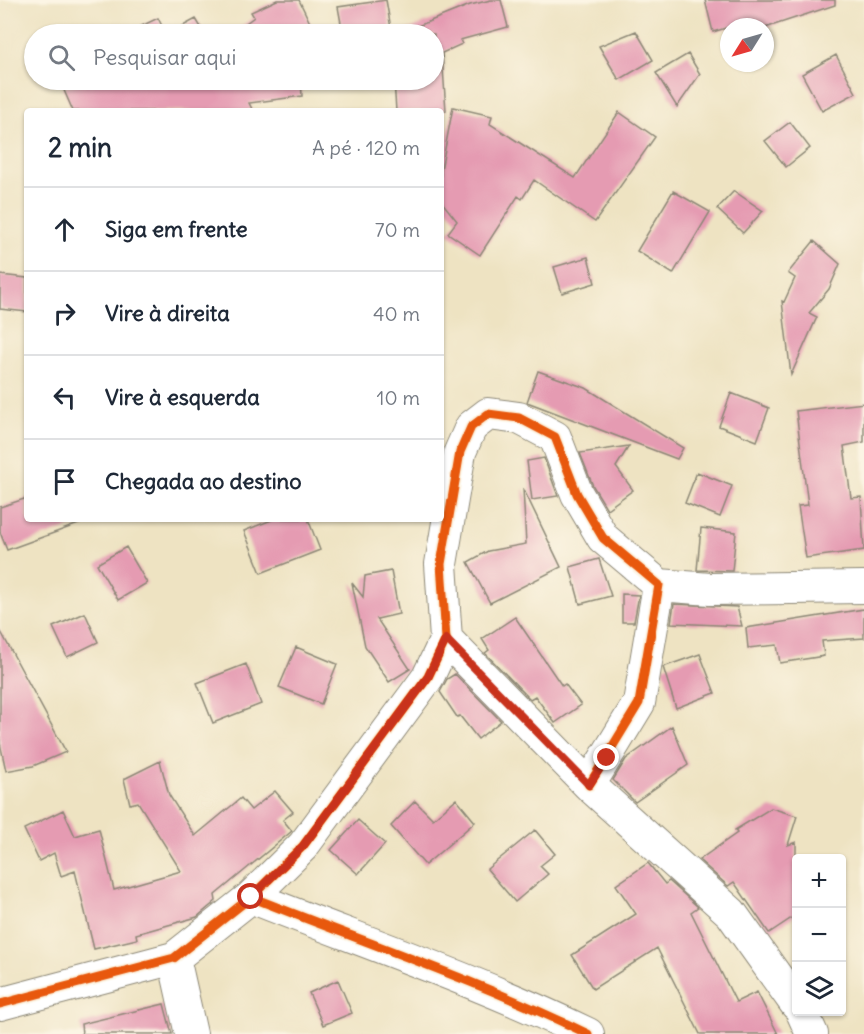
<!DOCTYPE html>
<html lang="pt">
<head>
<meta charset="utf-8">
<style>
	body { margin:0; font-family:Delius,sans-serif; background:#f6f6f7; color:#1f2937 }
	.controls { position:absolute; right:18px; bottom:18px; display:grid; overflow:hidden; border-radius:6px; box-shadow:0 2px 4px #0004 }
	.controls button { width:54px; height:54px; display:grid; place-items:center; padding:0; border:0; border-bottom:2px solid #e0e1e3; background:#fff; color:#1f2937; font:30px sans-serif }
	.compass { position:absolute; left:720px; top:18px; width:54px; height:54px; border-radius:50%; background:#fff; box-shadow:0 2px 4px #0004; rotate:233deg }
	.stop { position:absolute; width:18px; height:18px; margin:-14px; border:4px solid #c8321e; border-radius:50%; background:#fff }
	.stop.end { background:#c8321e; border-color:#fff; box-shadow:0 2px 6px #0008 }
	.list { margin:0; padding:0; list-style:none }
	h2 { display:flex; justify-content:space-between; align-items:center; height:78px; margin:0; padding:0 24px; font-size:26px }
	h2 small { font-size:20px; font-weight:400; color:#747a83 }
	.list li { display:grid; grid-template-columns:39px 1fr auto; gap:18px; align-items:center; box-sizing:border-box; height:84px; padding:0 24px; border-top:2px solid #e0e1e3 }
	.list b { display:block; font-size:22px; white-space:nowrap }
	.list em { font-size:20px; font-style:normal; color:#747a83 }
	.icon { flex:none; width:33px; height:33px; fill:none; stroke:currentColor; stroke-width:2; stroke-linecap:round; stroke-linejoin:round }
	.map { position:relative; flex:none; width:864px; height:1034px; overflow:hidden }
	.search { position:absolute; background:#fff; box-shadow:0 2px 4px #0004; left:24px; top:24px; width:420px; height:66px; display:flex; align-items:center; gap:15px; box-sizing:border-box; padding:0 21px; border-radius:33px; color:#747a83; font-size:22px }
	.panel { position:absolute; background:#fff; box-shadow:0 2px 4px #0004; left:24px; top:108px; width:420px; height:414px; border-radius:6px }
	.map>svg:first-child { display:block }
</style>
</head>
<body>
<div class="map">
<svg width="864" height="1034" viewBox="0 0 864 1034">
	<rect width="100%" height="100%" fill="#fcf5e5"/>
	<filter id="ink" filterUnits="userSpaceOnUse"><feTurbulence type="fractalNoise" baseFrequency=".0167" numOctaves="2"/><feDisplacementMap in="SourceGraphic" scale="12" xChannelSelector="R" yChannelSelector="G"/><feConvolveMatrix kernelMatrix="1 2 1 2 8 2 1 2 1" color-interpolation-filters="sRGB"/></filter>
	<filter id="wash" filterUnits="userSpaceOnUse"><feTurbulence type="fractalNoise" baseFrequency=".008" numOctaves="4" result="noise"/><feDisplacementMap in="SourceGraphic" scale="24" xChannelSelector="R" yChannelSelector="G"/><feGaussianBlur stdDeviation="1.35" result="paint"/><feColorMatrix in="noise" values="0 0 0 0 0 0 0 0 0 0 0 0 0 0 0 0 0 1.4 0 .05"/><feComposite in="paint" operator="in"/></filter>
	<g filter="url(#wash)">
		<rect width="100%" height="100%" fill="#eee3c2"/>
		<g id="blocks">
			<path fill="#e59bb2" d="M 277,0 L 299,0 L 312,27 L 295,34 L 231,34 L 254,17 L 251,12 Z
				M 386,0 L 392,34 L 343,34 L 338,7 Z
				M 491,0 L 501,0 L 508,27 L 460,40 L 462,44 L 442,53 L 446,111 L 396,111 L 394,80 L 434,80 L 434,34 L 398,34 L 470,5 Z
				M 705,0 L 835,0 L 835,5 L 765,28 L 729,27 L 713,32 Z
				M 158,18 L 166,34 L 133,34 L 131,31 Z
				M 196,19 L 205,34 L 168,34 Z
				M 636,31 L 653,60 L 619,80 L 599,46 Z
				M 688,54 L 700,74 L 677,107 L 656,73 Z
				M 836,55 L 856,93 L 822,111 L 802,74 Z
				M 83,80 L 301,80 L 302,96 L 249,103 L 253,111 L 73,111 L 63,88 Z
				M 453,107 L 492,116 L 490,124 L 575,178 L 619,112 L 655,137 L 595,222 L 534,180 L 522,199 L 518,196 L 480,255 L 448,233 L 457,221 L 441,201 L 441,170 Z
				M 790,122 L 810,148 L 786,167 L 765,141 Z
				M 673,191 L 710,212 L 673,274 L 637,251 Z
				M 734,191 L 763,211 L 743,233 L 717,209 Z
				M 814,241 L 840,264 L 829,289 L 809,313 L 817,317 L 791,375 L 782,301 L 784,302 L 795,278 L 788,273 Z
				M 588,257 L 595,283 L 562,293 L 554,267 Z
				M 0,275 L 27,278 L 27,312 L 0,309 Z
				M 538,371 L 586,388 L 683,448 L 677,459 L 527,402 Z
				M 731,393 L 769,408 L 757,441 L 719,426 Z
				M 864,403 L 864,442 L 844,446 L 851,498 L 861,497 L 864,550 L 806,558 L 798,506 L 808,505 L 796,411 Z
				M 629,446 L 616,467 L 633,490 L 607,509 L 593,486 L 580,453 Z
				M 544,458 L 558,496 L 532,500 L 527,461 Z
				M 697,472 L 732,486 L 720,517 L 685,503 Z
				M 523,488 L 561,567 L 490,603 L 468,562 L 488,551 L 526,544 Z
				M 27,498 L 27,519 L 83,519 L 84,522 L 7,550 L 0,532 L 0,507 Z
				M 274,519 L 308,519 L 320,550 L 261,573 L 244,531 Z
				M 701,528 L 736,532 L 732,571 L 697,570 Z
				M 126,547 L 147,583 L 118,600 L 97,564 Z
				M 599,559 L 611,596 L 580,604 L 570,567 Z
				M 391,571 L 399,614 L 377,619 L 410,669 L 389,682 L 365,646 L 352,583 L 363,597 L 365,576 Z
				M 622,594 L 639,595 L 634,622 L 622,622 Z
				M 674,604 L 737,607 L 742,626 L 671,623 Z
				M 864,609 L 864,638 L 822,641 L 824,656 L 780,663 L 777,645 L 748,648 L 746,628 Z
				M 85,613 L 98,642 L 67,657 L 53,627 Z
				M 515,617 L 562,686 L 565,684 L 581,705 L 555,723 L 535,696 L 530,699 L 485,653 L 489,650 L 482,639 Z
				M 0,630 L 66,752 L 33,766 L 6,771 L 0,743 Z
				M 296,647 L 337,664 L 321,704 L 279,687 Z
				M 700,654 L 715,693 L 676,708 L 663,667 Z
				M 246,664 L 261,704 L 213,723 L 197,683 Z
				M 455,674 L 501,721 L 478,739 L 460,716 L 457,717 L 440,692 L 447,679 Z
				M 672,726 L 688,765 L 635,802 L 613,780 L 626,759 Z
				M 160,761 L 169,795 L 195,836 L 241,798 L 251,810 L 275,791 L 293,812 L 283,820 L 292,831 L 215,895 L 216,901 L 197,917 L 136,934 L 137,939 L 94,949 L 75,871 L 61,876 L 54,853 L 39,861 L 24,829 L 63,810 L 75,836 L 99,829 L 114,890 L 181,871 L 138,802 L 130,804 L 124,779 Z
				M 456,799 L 475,822 L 425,865 L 391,826 L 415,801 L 433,819 Z
				M 771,808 L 797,816 L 788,845 L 796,842 L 796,915 L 769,933 L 734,882 L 728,886 L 699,860 L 737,833 L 735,830 Z
				M 358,820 L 385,844 L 358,874 L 331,850 Z
				M 535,830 L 555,854 L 540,866 L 548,874 L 515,902 L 487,869 Z
				M 648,863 L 665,884 L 669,881 L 698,907 L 691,912 L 736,1002 L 757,992 L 778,1034 L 700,1034 L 657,948 L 593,989 L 572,955 L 636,914 L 616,885 Z
				M 338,980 L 352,1013 L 323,1025 L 309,993 Z
				M 164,1004 L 172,1034 L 82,1034 L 81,1024 Z"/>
		</g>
	</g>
	<g filter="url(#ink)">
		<use href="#blocks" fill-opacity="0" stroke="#8c8776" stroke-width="1.5"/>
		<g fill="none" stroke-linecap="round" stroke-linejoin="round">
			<defs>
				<path id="minor" d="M 659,585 L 710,589 L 864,587
					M 446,639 L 589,785 L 731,913 L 796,1004
					M 251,897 C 364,942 479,981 588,1034
					M 174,958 L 191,1034
					M 0,1004 L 174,958 L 251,897 L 303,846 L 428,677 L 446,639 L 441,564 L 460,452 L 471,427 L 488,414 L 519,418 L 555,437 L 577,494 L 603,538 L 659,585 L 639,703 L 589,785
					M 802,1012 L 812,1034"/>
			</defs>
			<use href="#minor" stroke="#8c8776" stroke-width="34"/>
			<use href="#minor" stroke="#fff" stroke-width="32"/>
			<defs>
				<path id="cycleway" d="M 251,897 C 364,942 479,981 588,1034
					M 0,1004 L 174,958 L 251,897 L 303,846 L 428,677 L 446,639 L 441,564 L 460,452 L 471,427 L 488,414 L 519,418 L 555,437 L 577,494 L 603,538 L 659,585 L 639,703 L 589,785"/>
			</defs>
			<use href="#cycleway" stroke="#fcf5e5" stroke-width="13"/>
			<use href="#cycleway" stroke="#e8590c" stroke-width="9"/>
		</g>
	</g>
	<g fill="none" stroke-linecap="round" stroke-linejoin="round" filter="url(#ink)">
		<path stroke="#c8321e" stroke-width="8" d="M 251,897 L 303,846 L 428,677 L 446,639 L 589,785 L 607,758"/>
	</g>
</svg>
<div class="controls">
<button>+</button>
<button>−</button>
<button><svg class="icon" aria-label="layers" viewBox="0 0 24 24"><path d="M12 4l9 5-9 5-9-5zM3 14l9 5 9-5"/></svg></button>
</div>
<svg class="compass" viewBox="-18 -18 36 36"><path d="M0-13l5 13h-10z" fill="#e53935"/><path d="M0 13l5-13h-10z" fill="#747a83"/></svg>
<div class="stop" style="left:251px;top:897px"></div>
<div class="stop end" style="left:607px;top:758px"></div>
<div class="search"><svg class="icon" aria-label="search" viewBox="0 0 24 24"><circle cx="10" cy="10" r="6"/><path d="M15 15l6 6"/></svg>Pesquisar aqui</div>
<section class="panel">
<h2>2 min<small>A pé · 120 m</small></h2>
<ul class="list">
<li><svg class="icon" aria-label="ahead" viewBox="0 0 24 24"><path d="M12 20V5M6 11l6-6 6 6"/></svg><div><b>Siga em frente</b></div><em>70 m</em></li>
<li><svg class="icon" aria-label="right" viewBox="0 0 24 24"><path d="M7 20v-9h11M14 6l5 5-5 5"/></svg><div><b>Vire à direita</b></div><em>40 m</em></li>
<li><svg class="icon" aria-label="left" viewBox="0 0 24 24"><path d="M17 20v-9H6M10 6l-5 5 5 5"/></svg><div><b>Vire à esquerda</b></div><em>10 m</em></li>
<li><svg class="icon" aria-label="arrive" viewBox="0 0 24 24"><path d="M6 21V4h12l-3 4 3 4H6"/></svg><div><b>Chegada ao destino</b></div></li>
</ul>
</section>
</div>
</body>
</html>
